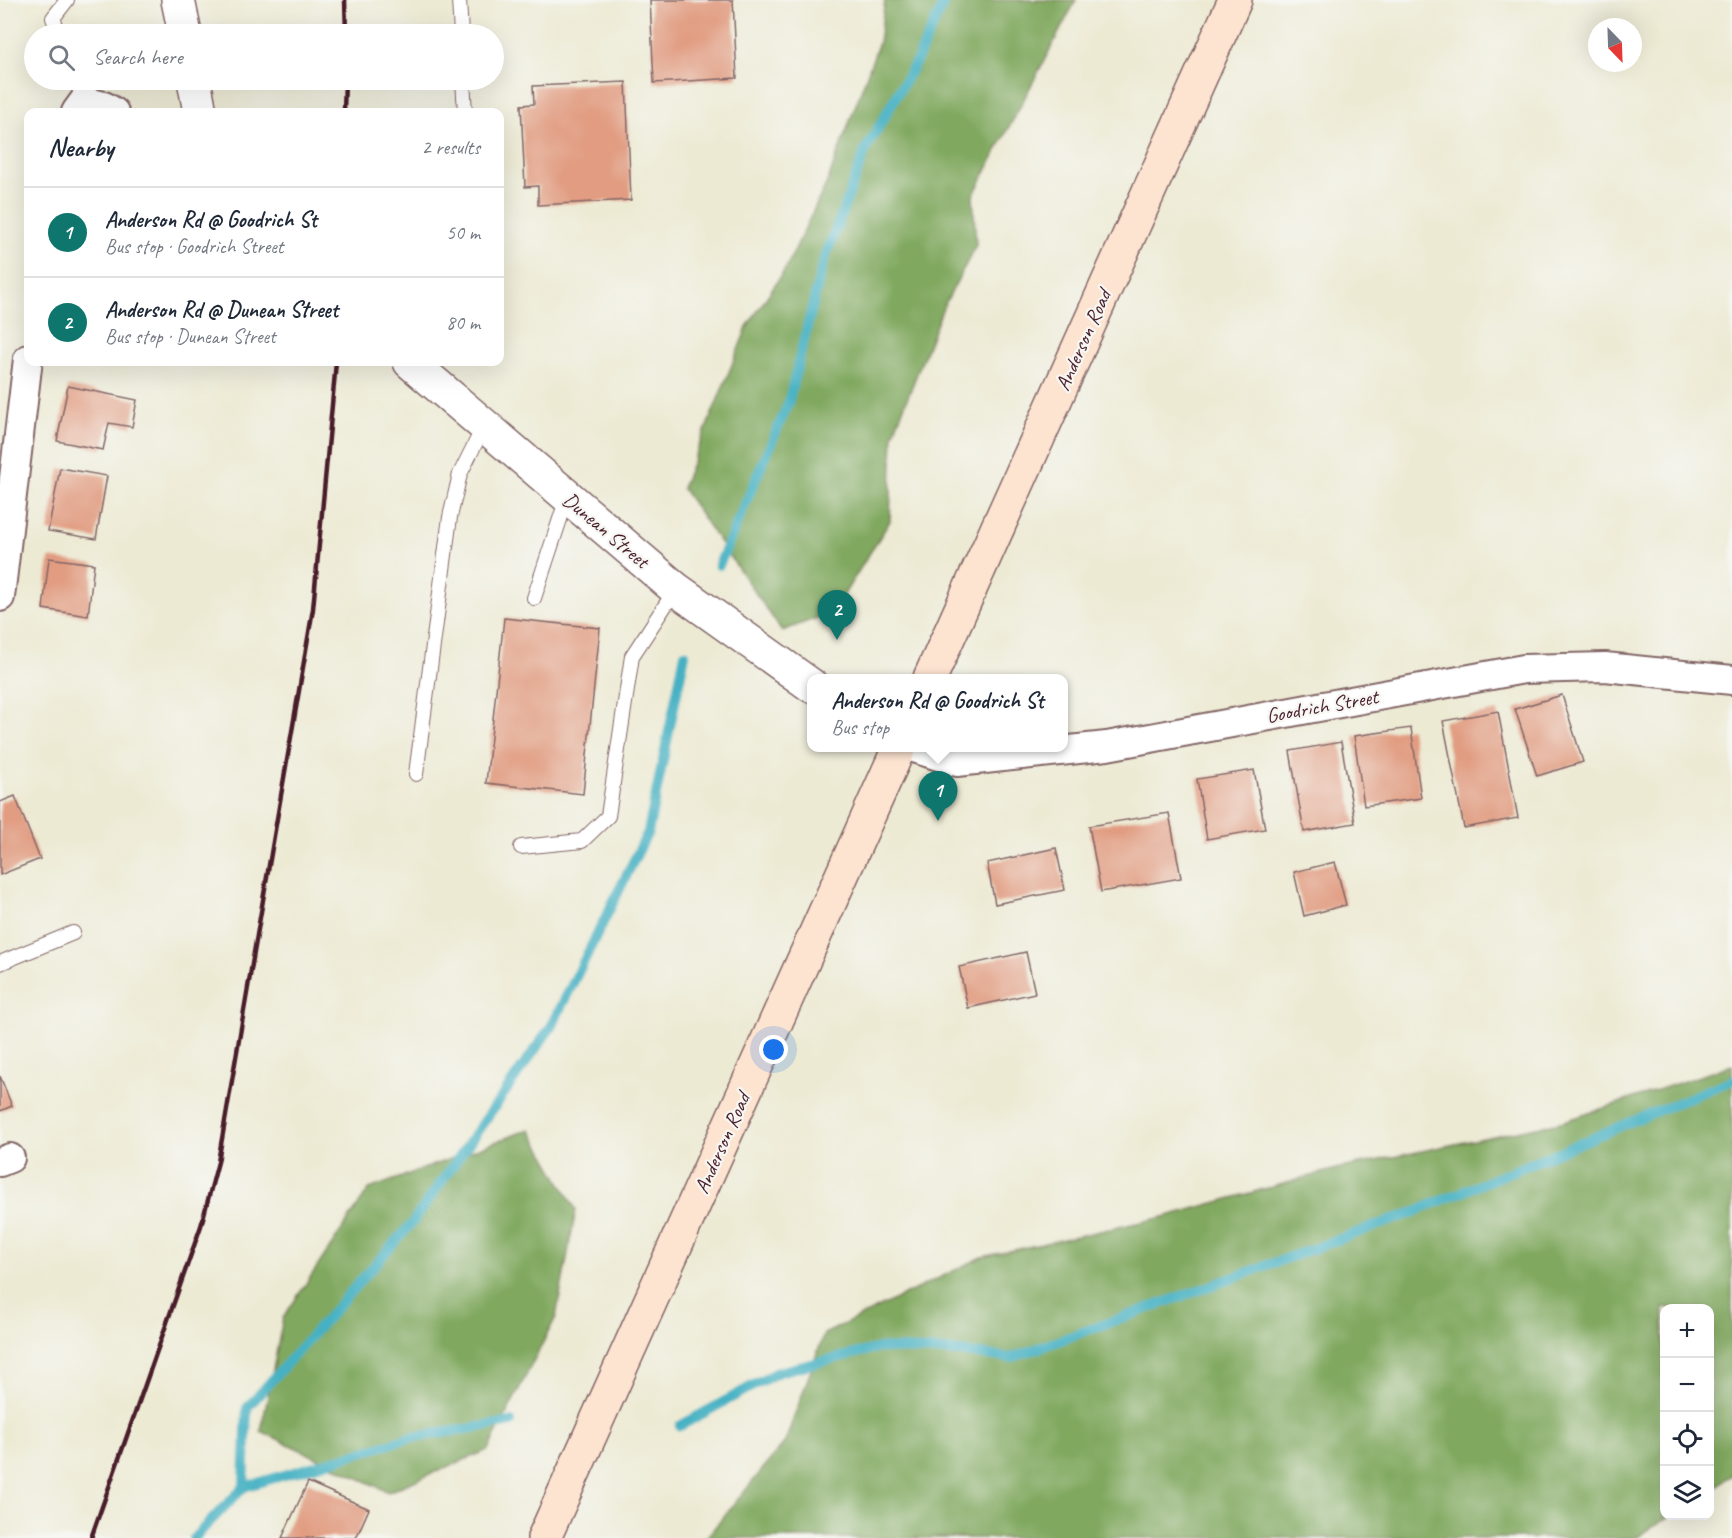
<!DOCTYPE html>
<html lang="en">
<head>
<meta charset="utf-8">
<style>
	body { margin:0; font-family:Caveat,sans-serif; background:#f2f2f3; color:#1f2937 }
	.controls { position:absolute; right:18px; bottom:18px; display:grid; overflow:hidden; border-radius:12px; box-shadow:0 6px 24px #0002 }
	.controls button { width:54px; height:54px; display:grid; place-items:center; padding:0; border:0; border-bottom:2px solid #e0e1e3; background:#fff; color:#1f2937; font:30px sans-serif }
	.compass { position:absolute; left:1588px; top:18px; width:54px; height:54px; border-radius:50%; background:#fff; box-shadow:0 6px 24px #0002; rotate:157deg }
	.you { position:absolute; left:774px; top:1050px; width:21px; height:21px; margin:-15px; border:4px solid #fff; border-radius:50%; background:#1a73e8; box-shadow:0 0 0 9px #1a73e833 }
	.badge { display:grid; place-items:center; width:39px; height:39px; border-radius:50%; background:#0f766e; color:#fff; font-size:20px; font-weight:700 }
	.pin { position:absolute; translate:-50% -50px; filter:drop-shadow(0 2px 3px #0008) }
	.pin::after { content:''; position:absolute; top:32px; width:21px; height:18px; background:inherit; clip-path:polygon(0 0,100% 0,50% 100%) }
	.popup { position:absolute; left:807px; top:674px; width:261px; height:78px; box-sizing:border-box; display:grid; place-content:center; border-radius:12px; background:#fff; filter:drop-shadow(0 2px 4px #0005); font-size:20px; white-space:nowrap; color:#747a83 }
	.popup b { font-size:22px; color:#1f2937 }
	.popup::after { content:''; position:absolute; left:50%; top:100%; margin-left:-12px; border:12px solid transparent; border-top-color:#fff }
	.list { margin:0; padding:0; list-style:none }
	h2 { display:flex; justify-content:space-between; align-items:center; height:78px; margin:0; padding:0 24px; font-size:26px }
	h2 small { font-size:20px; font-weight:400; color:#747a83 }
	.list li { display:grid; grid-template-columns:39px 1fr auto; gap:18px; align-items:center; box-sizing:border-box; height:90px; padding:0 24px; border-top:2px solid #e0e1e3 }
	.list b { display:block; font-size:22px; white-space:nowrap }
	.list p { margin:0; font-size:20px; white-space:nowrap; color:#747a83 }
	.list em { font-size:20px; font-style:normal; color:#747a83 }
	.icon { flex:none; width:33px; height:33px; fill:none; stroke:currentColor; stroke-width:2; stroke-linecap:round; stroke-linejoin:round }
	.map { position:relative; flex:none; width:1732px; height:1538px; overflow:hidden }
	.search { position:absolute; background:#fff; box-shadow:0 6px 24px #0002; left:24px; top:24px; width:480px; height:66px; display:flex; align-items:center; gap:15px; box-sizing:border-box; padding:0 21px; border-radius:33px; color:#747a83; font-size:22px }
	.panel { position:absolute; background:#fff; box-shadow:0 6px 24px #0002; left:24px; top:108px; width:480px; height:258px; border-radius:12px }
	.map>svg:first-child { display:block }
</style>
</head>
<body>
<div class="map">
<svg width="1732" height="1538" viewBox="0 0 1732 1538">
	<rect width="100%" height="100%" fill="#f6f6f2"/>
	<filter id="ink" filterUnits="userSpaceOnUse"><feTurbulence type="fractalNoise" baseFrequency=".0167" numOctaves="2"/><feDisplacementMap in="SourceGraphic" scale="12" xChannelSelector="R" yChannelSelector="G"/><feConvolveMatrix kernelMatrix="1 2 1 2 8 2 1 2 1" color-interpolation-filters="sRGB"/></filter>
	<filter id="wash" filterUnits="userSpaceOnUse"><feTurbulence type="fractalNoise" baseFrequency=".008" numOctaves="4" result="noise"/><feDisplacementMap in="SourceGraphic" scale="24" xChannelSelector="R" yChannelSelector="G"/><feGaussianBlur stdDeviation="1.35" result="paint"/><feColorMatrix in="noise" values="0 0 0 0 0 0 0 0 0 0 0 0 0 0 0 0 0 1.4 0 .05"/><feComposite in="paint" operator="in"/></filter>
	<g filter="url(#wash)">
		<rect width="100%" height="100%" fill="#edead4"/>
		<path fill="#80a85e" stroke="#656444" stroke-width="1.5" d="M 885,0 L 1076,0 L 973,196 L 976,245 L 942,310 L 893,435 L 890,521 L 833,612 L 782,631 L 682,488 L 748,325 L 786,268 L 828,180 L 879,42 Z
			M 1732,1065 L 1732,1475 L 1710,1490 L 1710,1308 L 1664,1308 L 1664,1516 L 1670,1516 L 1636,1538 L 706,1538 L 785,1442 L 824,1334 L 982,1257 L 1164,1217 L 1336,1169 L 1565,1121 Z
			M 530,1129 L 576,1210 L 556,1317 L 488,1450 L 388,1492 L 261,1431 L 283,1318 L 369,1189 Z"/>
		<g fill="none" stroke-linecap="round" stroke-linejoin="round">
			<path stroke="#45b1c3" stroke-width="10" d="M 719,565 L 788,404 L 823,263 L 866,149 L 918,58 L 945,0
				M 680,1426 L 778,1372 L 879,1348 L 959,1352 L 1011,1358 L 1409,1214 L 1732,1080
				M 244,1487 L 247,1408 L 413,1222 L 551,1027 L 648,832 L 685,654
				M 194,1538 L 244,1487 L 409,1438 L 511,1422"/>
		</g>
		<g id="blocks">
			<path fill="#e19c81" d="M 650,0 L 733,0 L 737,78 L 654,83 Z
				M 626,82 L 631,200 L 538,205 L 538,186 L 525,187 L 521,105 L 534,104 L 533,86 Z
				M 68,386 L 137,400 L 132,427 L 109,423 L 103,450 L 57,441 Z
				M 60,468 L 107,476 L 96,539 L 48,531 Z
				M 49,558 L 94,564 L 88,616 L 43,609 Z
				M 504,618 L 600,628 L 583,794 L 486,783 Z
				M 1562,695 L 1583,762 L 1537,776 L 1515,709 Z
				M 1498,711 L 1518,818 L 1464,828 L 1443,721 Z
				M 1411,728 L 1421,798 L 1364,806 L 1354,736 Z
				M 1341,742 L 1355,823 L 1304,832 L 1290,751 Z
				M 1254,770 L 1265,829 L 1207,839 L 1197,779 Z
				M 15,796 L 40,859 L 0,875 L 0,802 Z
				M 1169,813 L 1181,878 L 1101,892 L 1089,826 Z
				M 1056,848 L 1065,890 L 995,904 L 987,863 Z
				M 1335,862 L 1346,905 L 1304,916 L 1294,872 Z
				M 1026,952 L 1035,993 L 968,1008 L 959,967 Z
				M 0,1076 L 12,1106 L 0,1111 Z
				M 308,1482 L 369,1509 L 356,1538 L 282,1538 Z"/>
		</g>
	</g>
	<g filter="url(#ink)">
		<use href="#blocks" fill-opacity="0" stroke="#836666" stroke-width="1.5"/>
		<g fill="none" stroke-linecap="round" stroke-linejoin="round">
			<defs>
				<path id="service" d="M 459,0 L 461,34
					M 59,34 L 53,18 L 67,0
					M 76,80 L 84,101
					M 463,80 L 465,112
					M 534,598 L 567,498
					M 416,774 L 450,517 L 460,474 L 484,426
					M 521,847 L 582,841 L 608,816 L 632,656 L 676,589
					M 0,963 L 73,933"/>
				<path id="minor" d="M 76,112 L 84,101 L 104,106 L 114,112
					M 0,597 L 28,359
					M 914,748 L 957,762 L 1107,746 L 1524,669 L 1605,667 L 1732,680
					M 0,1162 L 10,1158"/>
				<path id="tertiary" d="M 178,0 L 185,34
					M 194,80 L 200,112
					M 410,362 L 676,589 L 812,686"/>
				<path id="secondary" d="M 930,678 L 1235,0
					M 544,1538 L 899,748"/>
			</defs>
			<use href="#service" stroke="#836666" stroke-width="16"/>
			<use href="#minor" stroke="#836666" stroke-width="32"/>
			<use href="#tertiary" stroke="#836666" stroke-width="36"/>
			<use href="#secondary" stroke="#836666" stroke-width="36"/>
			<use href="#service" stroke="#fff" stroke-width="14"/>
			<use href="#minor" stroke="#fff" stroke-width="28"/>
			<use href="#tertiary" stroke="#fff" stroke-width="33"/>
			<use href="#secondary" stroke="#fde4d1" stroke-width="33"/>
			<path stroke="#4a1f2b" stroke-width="4.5" d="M 345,0 L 346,34
				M 344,112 L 345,80
				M 91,1538 L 201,1226 L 218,1162 L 313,609 L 336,362"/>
		</g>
	</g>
	<g text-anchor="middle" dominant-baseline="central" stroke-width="4.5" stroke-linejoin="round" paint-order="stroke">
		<g font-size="21" fill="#4a1f2b" stroke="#f6f6f2">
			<text transform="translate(1083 340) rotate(-66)">Anderson Road</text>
			<text transform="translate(606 530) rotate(40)">Dunean Street</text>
			<text transform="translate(1322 706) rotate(-10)">Goodrich Street</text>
			<text transform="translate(722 1143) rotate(-66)">Anderson Road</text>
		</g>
	</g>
</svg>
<div class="controls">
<button>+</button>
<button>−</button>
<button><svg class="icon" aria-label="locate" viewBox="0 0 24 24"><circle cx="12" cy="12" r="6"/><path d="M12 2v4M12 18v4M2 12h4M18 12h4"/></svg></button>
<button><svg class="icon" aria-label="layers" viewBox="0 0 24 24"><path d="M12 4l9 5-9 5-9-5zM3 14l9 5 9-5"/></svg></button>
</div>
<svg class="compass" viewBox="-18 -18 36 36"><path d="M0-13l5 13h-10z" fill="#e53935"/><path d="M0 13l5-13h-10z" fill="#747a83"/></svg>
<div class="you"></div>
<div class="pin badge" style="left:938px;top:821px">1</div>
<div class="popup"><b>Anderson Rd @ Goodrich St</b>Bus stop</div>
<div class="pin badge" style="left:837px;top:640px">2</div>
<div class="search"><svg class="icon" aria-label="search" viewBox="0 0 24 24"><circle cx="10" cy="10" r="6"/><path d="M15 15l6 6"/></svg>Search here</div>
<section class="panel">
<h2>Nearby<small>2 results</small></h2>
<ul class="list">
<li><span class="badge">1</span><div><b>Anderson Rd @ Goodrich St</b><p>Bus stop · Goodrich Street</p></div><em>50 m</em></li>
<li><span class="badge">2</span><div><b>Anderson Rd @ Dunean Street</b><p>Bus stop · Dunean Street</p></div><em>80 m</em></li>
</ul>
</section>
</div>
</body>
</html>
